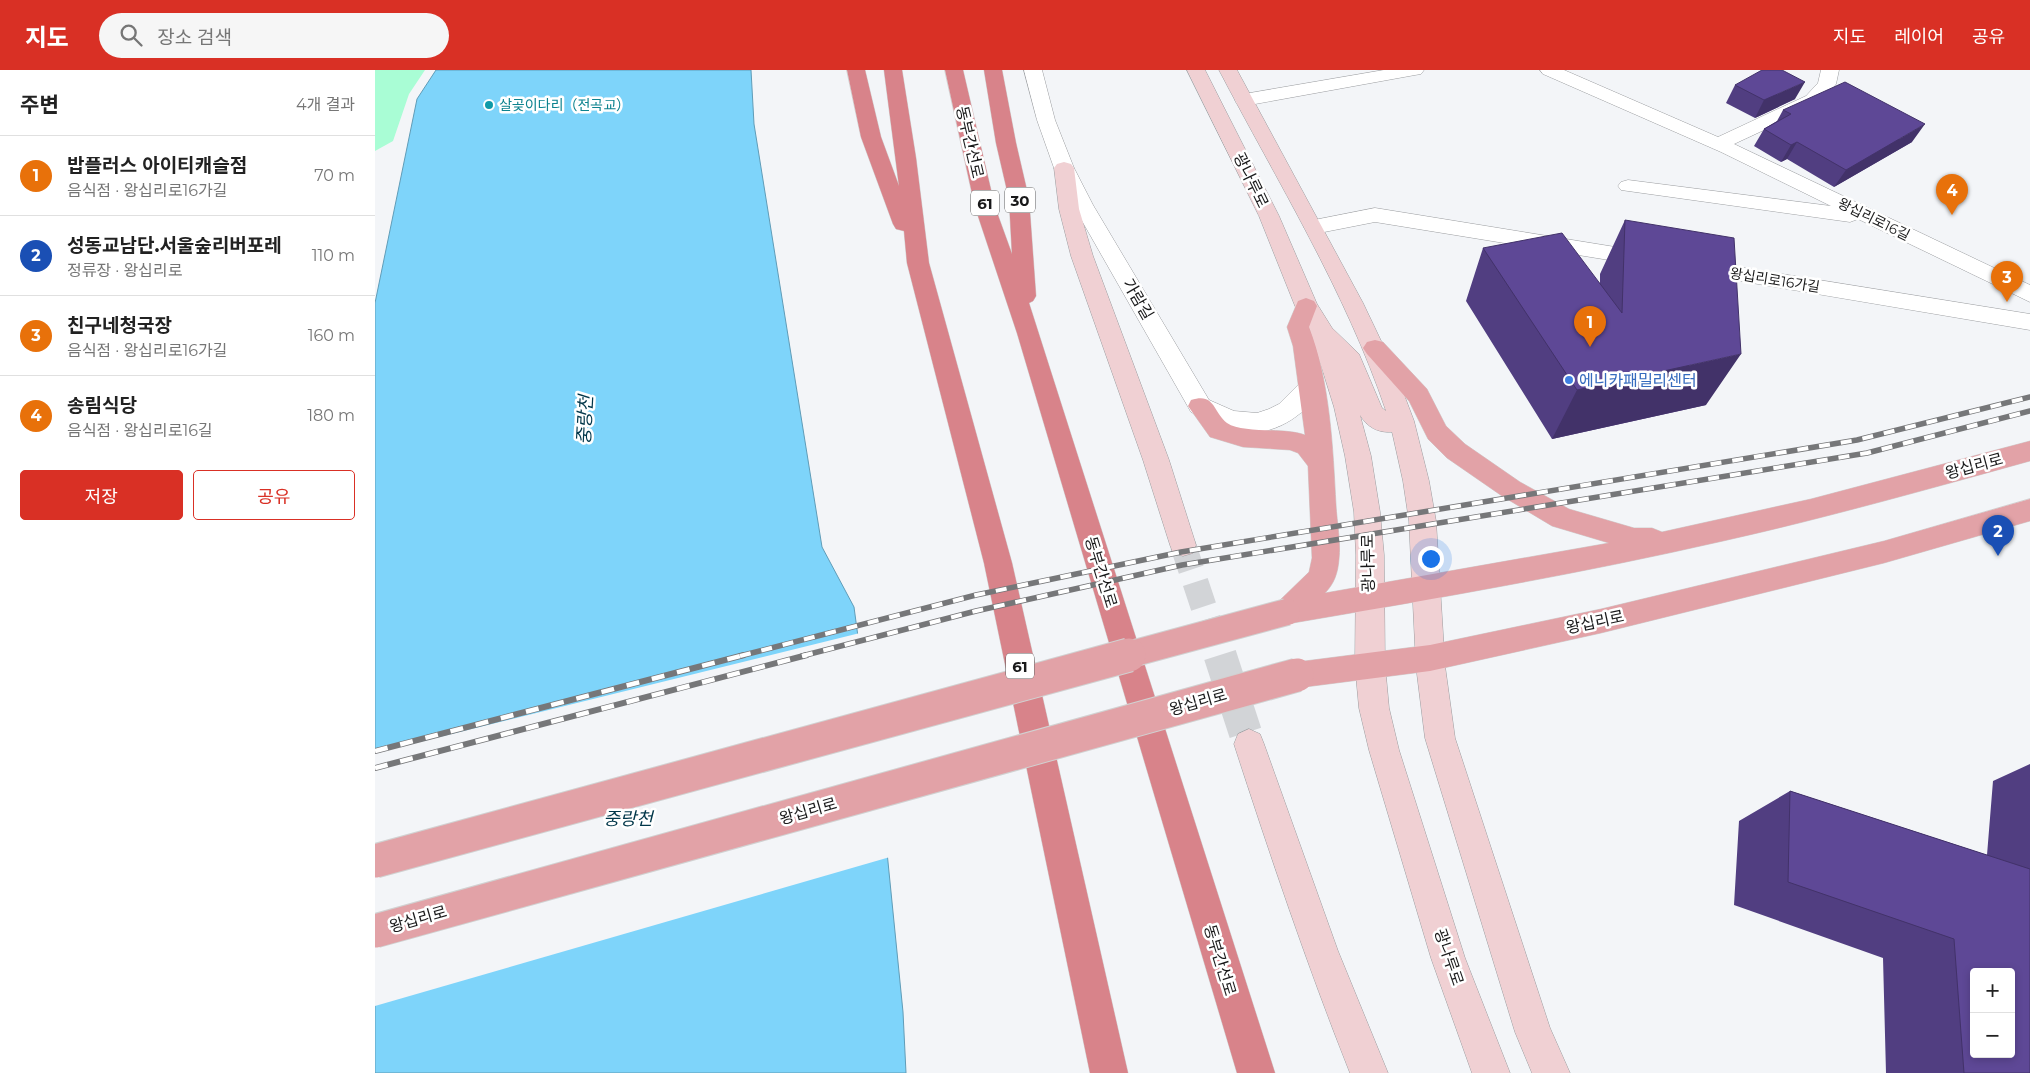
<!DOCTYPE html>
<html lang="ko">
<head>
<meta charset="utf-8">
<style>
	body { margin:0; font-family:Montserrat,"Noto Sans KR",sans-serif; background:#f6f6f6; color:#222 }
	.controls { position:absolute; right:15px; bottom:15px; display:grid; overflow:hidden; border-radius:5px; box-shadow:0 2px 8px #0003 }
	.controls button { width:45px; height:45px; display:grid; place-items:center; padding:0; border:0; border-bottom:1px solid #e0e0e0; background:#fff; color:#222; font:25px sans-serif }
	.you { position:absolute; left:1055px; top:488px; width:18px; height:18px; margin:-12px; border:4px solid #fff; border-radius:50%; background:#1a73e8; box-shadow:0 0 0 8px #1a73e833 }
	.badge { display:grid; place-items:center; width:32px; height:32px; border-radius:50%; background:#d93025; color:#fff; font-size:16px; font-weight:700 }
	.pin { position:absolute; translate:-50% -41px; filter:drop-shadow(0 1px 2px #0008) }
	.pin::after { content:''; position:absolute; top:26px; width:18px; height:15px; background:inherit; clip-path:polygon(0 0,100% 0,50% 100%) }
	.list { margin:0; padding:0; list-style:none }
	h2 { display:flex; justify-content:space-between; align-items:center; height:65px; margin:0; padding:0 20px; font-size:21px }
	h2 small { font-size:16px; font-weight:400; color:#767676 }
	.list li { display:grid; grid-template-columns:32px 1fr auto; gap:15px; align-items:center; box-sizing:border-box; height:80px; padding:0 20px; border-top:1px solid #e0e0e0 }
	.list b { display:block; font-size:19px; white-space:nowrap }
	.list p { margin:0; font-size:16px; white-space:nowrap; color:#767676 }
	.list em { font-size:16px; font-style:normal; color:#767676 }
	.actions { display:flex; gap:10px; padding:15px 20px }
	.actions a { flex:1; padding:11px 0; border:1px solid #d93025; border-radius:5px; text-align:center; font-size:18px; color:#d93025 }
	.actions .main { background:#d93025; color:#fff }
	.icon { flex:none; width:28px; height:28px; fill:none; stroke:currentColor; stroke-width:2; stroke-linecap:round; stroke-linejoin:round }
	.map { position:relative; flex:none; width:1655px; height:1003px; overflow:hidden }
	header { display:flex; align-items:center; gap:30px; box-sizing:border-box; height:70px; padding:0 25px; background:#d93025; color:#fff }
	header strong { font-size:24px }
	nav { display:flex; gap:28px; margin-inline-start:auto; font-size:18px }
	.search { width:350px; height:45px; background:#f6f6f6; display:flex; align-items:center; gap:12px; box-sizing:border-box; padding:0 18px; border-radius:28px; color:#767676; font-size:19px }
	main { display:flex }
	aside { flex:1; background:#fff }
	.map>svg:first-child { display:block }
</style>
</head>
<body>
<header>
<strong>지도</strong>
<div class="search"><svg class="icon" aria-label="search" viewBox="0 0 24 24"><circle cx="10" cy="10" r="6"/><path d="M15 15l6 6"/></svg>장소 검색</div>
<nav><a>지도</a><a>레이어</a><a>공유</a></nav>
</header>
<main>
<aside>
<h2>주변<small>4개 결과</small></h2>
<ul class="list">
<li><span class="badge" style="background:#e8710a">1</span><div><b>밥플러스 아이티캐슬점</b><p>음식점 · 왕십리로16가길</p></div><em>70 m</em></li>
<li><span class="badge" style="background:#1a4fb4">2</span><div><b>성동교남단.서울숲리버포레</b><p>정류장 · 왕십리로</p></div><em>110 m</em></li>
<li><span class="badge" style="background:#e8710a">3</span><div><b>친구네청국장</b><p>음식점 · 왕십리로16가길</p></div><em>160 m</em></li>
<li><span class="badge" style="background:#e8710a">4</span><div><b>송림식당</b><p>음식점 · 왕십리로16길</p></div><em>180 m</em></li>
</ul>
<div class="actions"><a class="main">저장</a><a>공유</a></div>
</aside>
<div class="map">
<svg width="1655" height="1003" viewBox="0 0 1655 1003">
	<rect width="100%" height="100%" fill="#f3f5f8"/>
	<path fill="#a9fdd5" d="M 0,0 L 50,0 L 34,24 L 18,71 L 0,81 Z"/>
	<path fill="#7ed4fa" stroke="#609cb7" d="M 61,0 L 376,0 L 379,54 L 447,477 L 479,537 L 512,782 L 528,942 L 531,1003 L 0,1003 L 0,233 L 42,29 Z"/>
	<path fill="#f3f5f8" d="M 485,563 L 515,787 L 0,936 L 0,683 Z"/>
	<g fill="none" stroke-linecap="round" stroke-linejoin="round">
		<path stroke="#d2d4d7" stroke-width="26" stroke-dasharray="26 13" stroke-linecap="butt" d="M 808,475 L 845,586"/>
		<path stroke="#d2d4d7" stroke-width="33" stroke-dasharray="33 16" stroke-linecap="butt" d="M 845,585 L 874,674"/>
		<defs>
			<path id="minor" d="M 1009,0 L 1049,0 L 1046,4 L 1040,5 L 869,36 L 862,34 L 860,30 L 862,26 L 869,24 Z
				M 1165,0 L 1189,0 L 1343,67 L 1431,26 L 1443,13 L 1446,0 L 1464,0 L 1461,14 L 1445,34 L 1359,74 L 1655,215 L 1655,232 L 1483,149 L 1475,152 L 1246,120 L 1243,116 L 1246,112 L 1253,110 L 1456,136 L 1346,82 L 1168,4 Z
				M 1000,138 L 1271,182 L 1279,184 L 1282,189 L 1279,194 L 1271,196 L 1000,152 L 939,164 L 932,162 L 929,157 L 932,152 L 939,150 Z
				M 1326,191 L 1655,244 L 1655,260 L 1318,203 L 1315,198 L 1318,193 Z"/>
			<path id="tertiary" d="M 649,0 L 667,0 L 680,50 L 699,98 L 718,135 L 834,330 L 859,341 L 882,343 L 894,339 L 904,334 L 929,309 L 937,306 L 945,309 L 949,315 C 934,342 903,365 871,362 C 851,360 833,350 816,342 L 698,135 L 679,98 L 662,50 Z"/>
			<path id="secondary" d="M 812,0 L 830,0 L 904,146 L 942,234 L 957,258 L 984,284 L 1007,338 L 1011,341 C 971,222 902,111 844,0 L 862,0 L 988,233 L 1019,298 L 1039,351 L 1054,411 L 1061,451 L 1070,596 L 1080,668 L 1175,958 L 1195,1003 L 1157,1003 L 1140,962 L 1050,668 L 1041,596 L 1034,451 L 1028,411 L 1018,366 L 1017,362 C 1003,363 992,357 985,345 L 996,386 L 1005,442 L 1009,485 L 1010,595 L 1014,638 L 1024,680 L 1090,888 L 1135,1003 L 1097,1003 L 1056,888 L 994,680 L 984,638 L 980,595 L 981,485 L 979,442 L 970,386 L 959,337 L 935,260 L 920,236 L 884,146 Z
				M 689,92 L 696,94 L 699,98 L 704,139 L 718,186 L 794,390 L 821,475 L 818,483 L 808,486 L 798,483 L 795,475 L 768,390 L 696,186 L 684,139 L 679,98 L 682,94 Z
				M 874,659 L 885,664 L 889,674 L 963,881 L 1013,1003 L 975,1003 C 932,895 895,785 859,674 L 863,664 Z"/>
			<path id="primary" d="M 931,228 L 939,231 L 942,236 L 934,257 C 955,311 958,378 961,435 C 962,453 966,472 964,489 C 963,503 959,514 950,523 L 1234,473 L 1177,456 L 1127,426 L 1072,388 L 1053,369 L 1034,331 L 992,284 L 988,278 L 992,272 L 1000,270 L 1008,272 L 1052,319 L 1071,356 L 1090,374 L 1145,412 L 1194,439 L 1259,458 L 1277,458 L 1287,462 L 1436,429 L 1655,371 L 1655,391 C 1553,419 1451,448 1348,471 C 1204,504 1058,529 912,554 L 902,551 L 898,542 L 902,533 L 934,502 L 937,488 L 933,396 L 923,383 L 915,380 L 868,377 L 835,367 L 813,336 L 816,330 C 840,322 838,342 852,353 C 868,364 909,357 930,365 L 918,276 L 912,257 L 923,231 Z
				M 1655,429 L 1655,451 L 1509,493 L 1226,563 L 1055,601 L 922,618 L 912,614 L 907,605 L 912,596 L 922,592 L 1055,575 L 1226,539 L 1509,471 Z"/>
			<path id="trunk" d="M 472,0 L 490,0 L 506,67 L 524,116 L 509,0 L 527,0 L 541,88 L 554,193 L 637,493 L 753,1003 L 715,1003 L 609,493 L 532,193 L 529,161 L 521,159 L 518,154 L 486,67 Z
				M 570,0 L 588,0 L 620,137 L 637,184 L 634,129 L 621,73 L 609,0 L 627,0 L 641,73 L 654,129 L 661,226 L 658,231 L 654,233 L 900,1003 L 862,1003 L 642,263 L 600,137 Z"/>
		</defs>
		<use href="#minor" stroke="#9b9da0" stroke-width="1"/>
		<use href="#tertiary" stroke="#9b9da0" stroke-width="1"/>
		<use href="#secondary" stroke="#9b9da0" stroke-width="1"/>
		<use href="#primary" stroke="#d1d1d1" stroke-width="1"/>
		<use href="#trunk" stroke="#d1d1d1" stroke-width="1"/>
		<use href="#minor" fill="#fff" fill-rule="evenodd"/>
		<use href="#tertiary" fill="#fff" fill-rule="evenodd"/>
		<use href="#secondary" fill="#f0d0d3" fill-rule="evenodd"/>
		<use href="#primary" fill="#e2a2a7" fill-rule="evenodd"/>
		<use href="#trunk" fill="#d8838a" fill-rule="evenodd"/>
		<defs>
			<path id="rail-far1" d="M 365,586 L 601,525 L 806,482 L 1482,370 L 1655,327
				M 427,586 L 601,541 L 807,495 L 1492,383 L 1655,341"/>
			<path id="rail" d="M 0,681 L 369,585
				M 0,698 L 432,585"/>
		</defs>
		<use href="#rail-far1" stroke="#767779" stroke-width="5.5"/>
		<use href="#rail" stroke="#767779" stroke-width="6"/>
		<use href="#rail-far1" stroke="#fff" stroke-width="4" stroke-dasharray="11" stroke-linecap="butt"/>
		<use href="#rail" stroke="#fff" stroke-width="4.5" stroke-dasharray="13" stroke-linecap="butt"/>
		<defs>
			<path id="primary-bridge-far1" d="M 749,586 L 912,542"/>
			<path id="primary-bridge" d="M 0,791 L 754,585
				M 0,861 L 922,605"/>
		</defs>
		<use href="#primary-bridge-far1" stroke="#d1d1d1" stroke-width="28" stroke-linecap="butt"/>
		<use href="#primary-bridge" stroke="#d1d1d1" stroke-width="35" stroke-linecap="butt"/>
		<use href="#primary-bridge-far1" stroke="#e2a2a7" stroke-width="26"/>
		<use href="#primary-bridge" stroke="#e2a2a7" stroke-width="33"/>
	</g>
	<path fill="#513e81" d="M 1360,15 L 1420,29 L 1380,48 L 1351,33 Z
		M 1408,40 L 1537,72 L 1459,117 L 1412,89 L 1406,92 L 1379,76 L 1389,59 L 1402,51 Z
		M 1250,150 L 1331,335 L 1177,369 L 1091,231 L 1108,178 L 1225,213 L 1225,204 Z
		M 1655,694 L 1655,1003 L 1511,1003 L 1508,888 L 1359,835 L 1364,751 L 1415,721 L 1612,785 L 1618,711 Z"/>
	<path fill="#423269" d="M 1430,12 L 1420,29 L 1380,48 L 1389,30 Z
		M 1550,54 L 1537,72 L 1459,117 L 1471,100 Z
		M 1422,72 L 1412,89 L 1406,92 L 1416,75 Z
		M 1366,284 L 1331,335 L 1177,369 L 1202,320 Z"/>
	<path fill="#5e4896" stroke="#423269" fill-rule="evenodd" d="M 1387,0 L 1407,0 L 1430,12 L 1389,30 L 1360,15 Z
		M 1470,12 L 1550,54 L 1471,100 L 1422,72 L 1416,75 L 1389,59 L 1416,44 L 1408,40 Z
		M 1250,150 L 1359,168 L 1366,284 L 1202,320 L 1108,178 L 1187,163 L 1247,243 Z
		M 1415,721 L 1655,799 L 1655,1003 L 1589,1003 L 1579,869 L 1413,812 ZM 1599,902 L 1636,902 L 1636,984 L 1599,984 Z"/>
	<circle fill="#0f9aa8" stroke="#fff" stroke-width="2" cx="114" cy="35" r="5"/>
	<circle fill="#3f7fe0" stroke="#fff" stroke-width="2" cx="1194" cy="310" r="5"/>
	<g text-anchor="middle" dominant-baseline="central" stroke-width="5" stroke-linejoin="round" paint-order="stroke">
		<g font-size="14" fill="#0d838f" stroke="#fff" text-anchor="start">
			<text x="124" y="35">살곶이다리（전곡교）</text>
		</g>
		<g font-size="14" fill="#19191a" stroke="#fff">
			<text transform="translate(1499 149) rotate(26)">왕십리로16길</text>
			<text transform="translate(1400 210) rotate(9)">왕십리로16가길</text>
		</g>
		<g fill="#fff" stroke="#5e5e5f" stroke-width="1">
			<rect x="630" y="117.5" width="30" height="25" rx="4"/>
			<rect x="596" y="120.5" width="28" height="25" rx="4"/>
			<rect x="631" y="583.5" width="28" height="25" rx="4"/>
		</g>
		<g font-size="15" font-weight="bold" fill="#19191a">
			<text x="645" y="130">30</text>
			<text x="610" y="133">61</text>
			<text x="645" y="596">61</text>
		</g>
		<g font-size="16" fill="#19191a" stroke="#fff">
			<text transform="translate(595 72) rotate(77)">동부간선로</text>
			<text transform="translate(876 110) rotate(64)">광나루로</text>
			<text transform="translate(763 229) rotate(60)">가람길</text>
			<text transform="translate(1599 396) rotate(-15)">왕십리로</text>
			<text transform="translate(993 493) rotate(-91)">광나루로</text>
			<text transform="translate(726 502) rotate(73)">동부간선로</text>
			<text transform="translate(1220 552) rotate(-12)">왕십리로</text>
			<text transform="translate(823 632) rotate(-16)">왕십리로</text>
			<text transform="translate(433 741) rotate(-16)">왕십리로</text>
			<text transform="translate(43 849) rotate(-16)">왕십리로</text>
			<text transform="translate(1074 887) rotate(71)">광나루로</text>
			<text transform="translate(845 890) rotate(73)">동부간선로</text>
		</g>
		<g font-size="16" fill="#366cbe" stroke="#fff" text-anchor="start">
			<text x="1204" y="310">에니카패밀리센터</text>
		</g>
		<g font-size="18" font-style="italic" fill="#003649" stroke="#fff">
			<text transform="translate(210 350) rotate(-87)">중랑천</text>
			<text x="253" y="749">중랑천</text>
		</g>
	</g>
</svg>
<div class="controls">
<button>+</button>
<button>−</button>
</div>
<div class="you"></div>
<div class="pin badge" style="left:1215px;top:277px;background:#e8710a">1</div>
<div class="pin badge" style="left:1623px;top:486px;background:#1a4fb4">2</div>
<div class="pin badge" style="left:1632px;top:232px;background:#e8710a">3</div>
<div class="pin badge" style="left:1577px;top:145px;background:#e8710a">4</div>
</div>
</main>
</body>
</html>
